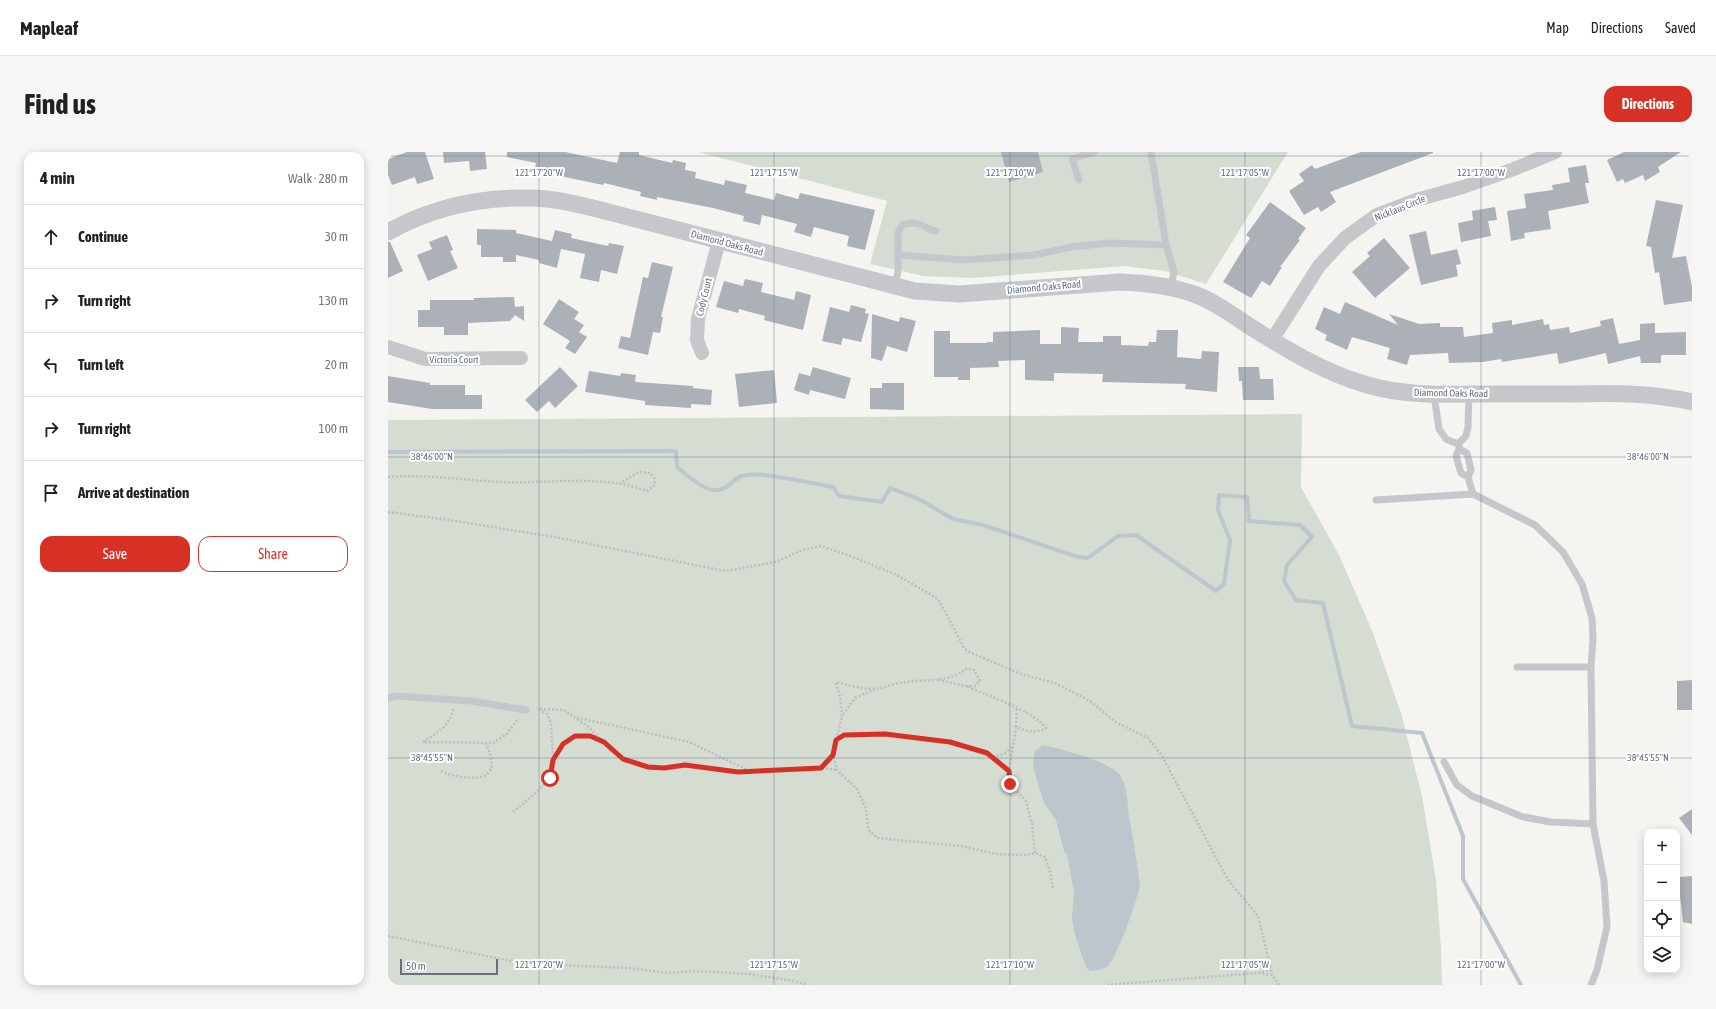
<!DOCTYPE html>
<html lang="en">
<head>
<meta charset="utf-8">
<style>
	body { margin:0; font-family:"Asap Condensed",sans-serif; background:#f6f6f6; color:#202124 }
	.controls { position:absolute; right:12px; bottom:12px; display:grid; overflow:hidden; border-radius:8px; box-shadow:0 2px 10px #0003 }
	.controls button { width:36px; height:36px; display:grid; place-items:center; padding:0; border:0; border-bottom:1px solid #e0e0e0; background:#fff; color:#202124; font:20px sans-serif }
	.scale { position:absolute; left:12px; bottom:10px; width:98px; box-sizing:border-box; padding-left:4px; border:2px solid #647182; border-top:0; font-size:11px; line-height:14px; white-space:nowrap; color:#647182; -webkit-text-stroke:3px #fff; paint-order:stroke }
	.stop { position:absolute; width:12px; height:12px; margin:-9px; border:3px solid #d93025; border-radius:50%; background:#fff }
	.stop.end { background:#d93025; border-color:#fff; box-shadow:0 1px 4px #0008 }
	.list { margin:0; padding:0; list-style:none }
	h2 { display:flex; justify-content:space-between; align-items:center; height:52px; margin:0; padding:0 16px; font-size:17px }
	h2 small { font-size:13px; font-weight:400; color:#757577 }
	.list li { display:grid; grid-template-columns:26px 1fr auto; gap:12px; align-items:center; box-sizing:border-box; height:64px; padding:0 16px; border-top:1px solid #e0e0e0 }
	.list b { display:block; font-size:15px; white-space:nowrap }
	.list em { font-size:13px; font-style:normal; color:#757577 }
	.actions { display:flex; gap:8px; padding:12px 16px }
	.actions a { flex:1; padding:9px 0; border:1px solid #d93025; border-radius:12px; text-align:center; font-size:14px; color:#d93025 }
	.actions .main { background:#d93025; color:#fff }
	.icon { flex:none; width:22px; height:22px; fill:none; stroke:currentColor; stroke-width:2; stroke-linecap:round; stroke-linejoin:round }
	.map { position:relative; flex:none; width:1304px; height:833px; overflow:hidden; border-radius:12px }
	header { display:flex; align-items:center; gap:24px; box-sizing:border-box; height:56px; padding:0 20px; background:#fff; border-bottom:1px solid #e0e0e0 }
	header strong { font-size:19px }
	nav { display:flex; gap:22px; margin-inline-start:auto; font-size:14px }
	.intro { display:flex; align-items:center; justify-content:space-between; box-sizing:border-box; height:96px; padding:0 24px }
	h1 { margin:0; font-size:28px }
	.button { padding:10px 18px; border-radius:12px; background:#d93025; color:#fff; font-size:14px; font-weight:700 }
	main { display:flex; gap:24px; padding:0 24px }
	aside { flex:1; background:#fff; border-radius:12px; box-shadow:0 2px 10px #0003 }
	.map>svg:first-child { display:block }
</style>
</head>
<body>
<header>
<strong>Mapleaf</strong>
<nav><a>Map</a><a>Directions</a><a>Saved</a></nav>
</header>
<div class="intro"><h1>Find us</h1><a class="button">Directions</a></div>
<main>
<aside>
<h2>4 min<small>Walk · 280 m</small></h2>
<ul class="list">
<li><svg class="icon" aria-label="ahead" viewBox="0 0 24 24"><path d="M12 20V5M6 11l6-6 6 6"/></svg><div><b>Continue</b></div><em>30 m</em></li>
<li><svg class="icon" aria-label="right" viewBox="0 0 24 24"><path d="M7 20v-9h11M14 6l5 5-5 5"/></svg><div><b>Turn right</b></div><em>130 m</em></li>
<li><svg class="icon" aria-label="left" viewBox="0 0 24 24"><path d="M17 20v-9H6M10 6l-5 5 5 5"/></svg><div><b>Turn left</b></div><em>20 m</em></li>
<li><svg class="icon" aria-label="right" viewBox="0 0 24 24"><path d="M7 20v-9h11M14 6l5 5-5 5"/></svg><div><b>Turn right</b></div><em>100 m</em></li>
<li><svg class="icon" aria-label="arrive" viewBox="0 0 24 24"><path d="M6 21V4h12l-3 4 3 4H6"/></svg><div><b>Arrive at destination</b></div></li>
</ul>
<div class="actions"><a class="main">Save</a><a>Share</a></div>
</aside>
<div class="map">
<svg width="1304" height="833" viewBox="0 0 1304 833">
	<rect width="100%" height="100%" fill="#f4f5f1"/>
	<path fill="#d5dcd2" d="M 310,0 L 900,0 L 818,132 L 777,119 L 736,114 L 585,126 L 535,124 L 482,112 L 499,49 Z
		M 914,262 L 913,335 L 951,403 L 985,481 L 1013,561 L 1034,644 L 1048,728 L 1053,796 L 1054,833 L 0,833 L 0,268 Z"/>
	<path fill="#bdc6cc" d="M 655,593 C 673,597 716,608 729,620 C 741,632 739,654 742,670 C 746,691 749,712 752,733 C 750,746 729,806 720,814 C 716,818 708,818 702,819 L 698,815 L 687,783 L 684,765 L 686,740 L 679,703 L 676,699 L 668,668 L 656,651 L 650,632 L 645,614 L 647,599 Z"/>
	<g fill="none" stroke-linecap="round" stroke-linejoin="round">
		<path stroke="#bdc6cc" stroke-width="4" d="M 0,300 L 288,299 L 289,315 C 297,322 314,337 325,338 C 342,339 342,328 354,324 C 370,318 426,332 445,335 L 451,344 L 494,350 L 502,336 L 531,347 L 565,367 L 595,373 L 690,405 L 700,406 L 730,384 L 748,383 L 828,439 L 836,432 L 842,388 L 830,358 L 831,343 L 859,345 L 861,369 L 912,373 L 924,385 L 899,413 L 896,429 L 908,448 L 935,451 L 964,574 L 1034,581 L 1075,684 L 1075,727 L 1133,833"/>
	</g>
	<path fill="#abb1b7" d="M 19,0 L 37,0 L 46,27 L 29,32 L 27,25 L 4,33 L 0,23 L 0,7 Z
		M 55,0 L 97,0 L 99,17 L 82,19 L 81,9 L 56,11 Z
		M 119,0 L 177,0 L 229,11 L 232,0 L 251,0 L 251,3 L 284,11 L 285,8 L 298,11 L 297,18 L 308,20 L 307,26 L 336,33 L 337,28 L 359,33 L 357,41 L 386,48 L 388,41 L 410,47 L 412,41 L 487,58 L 477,98 L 459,94 L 461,84 L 426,75 L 423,85 L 406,80 L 409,72 L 374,63 L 372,73 L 355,69 L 356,64 L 325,56 L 269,45 L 269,48 L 252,44 L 253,40 L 216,31 L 215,33 L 167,23 L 168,21 L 147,17 L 148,11 L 119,5 Z
		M 613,0 L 650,0 L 655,20 L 621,30 Z
		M 973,0 L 1045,0 L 1045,1 L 942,40 L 948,50 L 933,60 L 930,55 L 916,63 L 901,39 L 916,29 L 911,22 L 924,13 L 927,17 Z
		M 1236,0 L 1293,0 L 1270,15 L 1272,20 L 1257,29 L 1255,23 L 1237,31 L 1235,27 L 1229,30 L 1219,8 Z
		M 1198,13 L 1201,31 L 1197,31 L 1201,51 L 1160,59 L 1163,77 L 1136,81 L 1137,86 L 1123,89 L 1119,59 L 1138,56 L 1136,42 L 1165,38 L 1164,33 L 1182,30 L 1180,16 Z
		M 1268,48 L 1295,53 L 1284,106 L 1298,104 L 1304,135 L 1304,149 L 1276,153 L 1271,120 L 1267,121 L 1263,95 L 1258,94 Z
		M 882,50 L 918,76 L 910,87 L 912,88 L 892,115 L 894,115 L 882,134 L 874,129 L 863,146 L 835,130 L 862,86 L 858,83 Z
		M 1107,55 L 1109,68 L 1100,69 L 1103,84 L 1073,90 L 1070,71 L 1085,68 L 1084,59 Z
		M 89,77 L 128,78 L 128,81 L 164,89 L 167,78 L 184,82 L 183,86 L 220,94 L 221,91 L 236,94 L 229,122 L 213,118 L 211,130 L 192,126 L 197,102 L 173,97 L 169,116 L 151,111 L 151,108 L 128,103 L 128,110 L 115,110 L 115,105 L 93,105 L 93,93 L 89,93 Z
		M 1038,79 L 1043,103 L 1069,97 L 1073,112 L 1068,113 L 1070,124 L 1033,133 L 1021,83 Z
		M 59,83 L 65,98 L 62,99 L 70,116 L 40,129 L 29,103 L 44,97 L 41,90 Z
		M 996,86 L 1022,116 L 987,146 L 964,120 L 982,104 L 979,101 Z
		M 0,90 L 2,90 L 15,119 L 0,126 Z
		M 264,110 L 285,115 L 273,165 L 275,165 L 272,181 L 265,180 L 260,203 L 230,196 L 233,184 L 242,186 L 255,125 L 260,126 Z
		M 357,127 L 375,131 L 373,140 L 406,148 L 408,139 L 423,143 L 415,178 L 376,168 L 377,164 L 351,157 L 350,161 L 328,155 L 336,129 L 355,134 Z
		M 126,145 L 127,155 L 136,154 L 136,169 L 127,163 L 122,169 L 80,171 L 80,183 L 56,183 L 56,175 L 30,175 L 30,158 L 42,158 L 42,148 L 86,148 L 86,146 Z
		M 171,147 L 191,160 L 186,167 L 196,173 L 191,180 L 199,185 L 187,202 L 177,196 L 182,189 L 155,172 Z
		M 957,150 L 1010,173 L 1001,162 L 1031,172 L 1052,171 L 1052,175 L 1075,175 L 1076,185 L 1105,181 L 1104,171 L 1124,168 L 1124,173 L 1155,167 L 1156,173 L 1161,172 L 1162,178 L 1181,175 L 1182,181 L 1213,174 L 1212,169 L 1225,166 L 1231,192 L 1252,188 L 1252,172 L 1267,171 L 1267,181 L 1298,180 L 1298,203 L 1273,203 L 1273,211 L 1253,211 L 1252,204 L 1220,212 L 1218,201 L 1171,212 L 1169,201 L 1114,210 L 1113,207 L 1095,210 L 1061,211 L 1060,201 L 1022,203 L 1019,213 L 999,207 L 1002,196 L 964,185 L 959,198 L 937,188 L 939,183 L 927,177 L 936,155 L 952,162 Z
		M 463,153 L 478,157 L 477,161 L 481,162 L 473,190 L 455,186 L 453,193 L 434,189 L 442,155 L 461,160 Z
		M 484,162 L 511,170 L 512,165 L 528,169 L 519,200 L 499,194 L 494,209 L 483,206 Z
		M 673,175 L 691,176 L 690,190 L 715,190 L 715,184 L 733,184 L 733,193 L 760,194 L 761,190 L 768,190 L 769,178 L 790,178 L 789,205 L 813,207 L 814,199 L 831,200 L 829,240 L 797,237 L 798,232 L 714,230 L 715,222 L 666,221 L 666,229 L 637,228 L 637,208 L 610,209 L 611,215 L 582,216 L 582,228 L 570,228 L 570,225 L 546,225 L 546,179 L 562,179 L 562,191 L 599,191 L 599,190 L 605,190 L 605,180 L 652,178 L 652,192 L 673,192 Z
		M 172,215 L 190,234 L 167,256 L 161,249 L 149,260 L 137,248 Z
		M 425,215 L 463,226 L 457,247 L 422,238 L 421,243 L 406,238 L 411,221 L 422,224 Z
		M 850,215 L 871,215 L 872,227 L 885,227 L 886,248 L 855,248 L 854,229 L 851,229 Z
		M 386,218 L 389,251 L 351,255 L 347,222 Z
		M 201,219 L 232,224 L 233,221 L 248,223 L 247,230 L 305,234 L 305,236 L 324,238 L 323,253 L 303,252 L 303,256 L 257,253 L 257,249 L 197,240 Z
		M 0,224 L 42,231 L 42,233 L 77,233 L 77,243 L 94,243 L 94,257 L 44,257 L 0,250 Z
		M 494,231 L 516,231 L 516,258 L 482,257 L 482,236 L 494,236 Z
		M 1304,528 L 1304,558 L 1289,558 L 1289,529 Z
		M 1304,657 L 1304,683 L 1291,666 Z
		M 1304,724 L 1304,772 L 1295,770 L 1291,735 L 1292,725 Z"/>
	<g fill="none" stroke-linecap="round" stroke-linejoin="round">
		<path stroke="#bcbec0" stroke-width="2.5" stroke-dasharray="2 2" stroke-linecap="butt" d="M 0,325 C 38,322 75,328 113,330 C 161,332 213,322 259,339 L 266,334 L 267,327 L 262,321 L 251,320 L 231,332
			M 0,360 L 61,368 L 167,385 L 337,419 L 388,410 L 414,398 L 433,394 L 462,404 L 507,422 L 547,445 L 552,450 L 576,496 L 581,500 L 633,522 L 667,531 L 702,549 L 729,571 L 760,586 L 774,604 L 840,728 L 870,764 L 882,813
			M 550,528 L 578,534
			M 487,537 L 467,546 L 454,564 L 452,545 L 448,530 C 460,533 474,537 487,537 C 497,536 507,531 517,530 C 538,527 562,531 579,516 L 586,518 L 592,529 L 587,534 L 578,534 C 598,543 646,559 658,576 C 647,582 639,579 628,575 L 625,594
			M 65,557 C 62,574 49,581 35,590 L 105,591 L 119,582 L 131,566
			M 151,557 L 159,562 L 163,571 L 165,607 C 171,598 177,587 188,584 C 213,579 220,602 239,608 C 251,612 264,617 277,616 C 284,615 291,613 298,613 C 320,616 340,620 362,619 L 301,590 L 186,565
			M 152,557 L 176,558 L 201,575 L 214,589
			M 628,575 L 629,557
			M 448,588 L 456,583 L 497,582 L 562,589 L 599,601 L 621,619
			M 445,603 L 454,564
			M 605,605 L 616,602 L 625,594 L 621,619 L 622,632 L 638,649 L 644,672 L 647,701
			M 433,616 L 445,603 L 449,618 L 469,637 L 478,657 L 480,677 L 489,686 L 573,694 L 608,702 L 636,703 L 647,701 L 657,705 L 661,716 L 665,736
			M 53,619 C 61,624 89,629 98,623 C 100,622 102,618 104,616 L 102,601 L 98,592
			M 362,619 L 433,616 L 449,618
			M 125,660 L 148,641 L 162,626 L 165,607
			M 0,784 L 123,809 L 192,814 L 242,816 L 281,821 L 306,819 L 361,822 L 406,829 L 420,833
			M 874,820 L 878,819 L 882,813 L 884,823
			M 719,833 L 870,821 L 884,823 L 891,833"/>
		<path stroke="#c5c7cb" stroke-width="7" d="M 763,0 L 778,93 L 786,119 L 783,135
			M 691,28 L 684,7 L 706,0
			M 511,103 L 576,108 L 646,103 L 683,95 L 722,91 L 778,93
			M 506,134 L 510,120 L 510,81 L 514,73 C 535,67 532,76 548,79
			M 1046,243 L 1051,277 L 1058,287 L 1070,292 L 1078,284 L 1080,275 L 1081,242
			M 1071,293 L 1071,297 L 1068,304 L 1073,321 L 1080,325
			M 1071,297 L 1079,301 L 1083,318 L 1080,325 L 1085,342
			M 988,348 L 1085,342 L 1147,373 L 1175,400 L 1194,432 L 1204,466 L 1205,488 L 1203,515 L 1205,672 L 1216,729 L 1219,775 L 1209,818 L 1203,833
			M 1129,515 L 1203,515
			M 0,546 L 8,544 L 83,549 L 138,558
			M 1056,610 L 1069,633 L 1084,644 L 1135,665 L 1163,670 L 1205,672"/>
		<path stroke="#c5c7cb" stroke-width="14" d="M 884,188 L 931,114 L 957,86 L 989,63 L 1028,48 L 1075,35 L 1126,17 L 1167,0
			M 0,195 L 37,207 L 133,206
			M 314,201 L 309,188 L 310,167 L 331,89"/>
		<path stroke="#c5c7cb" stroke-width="17" d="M 0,80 C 43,56 92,45 141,46 C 163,46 184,51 205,56 L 527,139 L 571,142 L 732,130 C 759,131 786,134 811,144 C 831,152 848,166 866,177 C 901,199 936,220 976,232 C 1012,243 1050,243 1087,242 C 1120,242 1154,242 1187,242 C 1227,241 1265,241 1304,250"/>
	</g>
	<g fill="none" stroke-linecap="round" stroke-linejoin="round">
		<path stroke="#d93025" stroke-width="5" d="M 162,626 L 165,608 L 175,592 L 187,584 L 202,584 L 216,590 L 235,607 L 260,615 L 276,616 L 297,613 L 350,620 L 433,616 L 445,603 L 448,588 L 456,583 L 497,582 L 562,590 L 599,601 L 621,619 L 622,632"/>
	</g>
	<path fill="none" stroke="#647182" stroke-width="1" stroke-opacity="0.45" d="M 151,0 L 151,833M 386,0 L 386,833M 622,0 L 622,833M 857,0 L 857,833M 1093,0 L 1093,833M 0,4 L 1304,4M 0,305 L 1304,305M 0,606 L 1304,606"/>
	<g text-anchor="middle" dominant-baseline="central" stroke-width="4" stroke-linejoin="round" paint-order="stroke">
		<g font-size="10" fill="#647182" stroke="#fff">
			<text transform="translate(1012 56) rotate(-22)">Nicklaus Circle</text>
			<text transform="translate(339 91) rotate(15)">Diamond Oaks Road</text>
			<text transform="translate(656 135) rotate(-5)">Diamond Oaks Road</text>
			<text transform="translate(316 145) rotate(-76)">Cody Court</text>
			<text x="66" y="207">Victoria Court</text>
			<text transform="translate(1063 241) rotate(1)">Diamond Oaks Road</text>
		</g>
	</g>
	<g font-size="10" text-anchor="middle" fill="#647182" stroke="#fff" stroke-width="4" stroke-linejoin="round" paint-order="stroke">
		<text x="151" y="24">121°17'20"W</text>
		<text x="386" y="24">121°17'15"W</text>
		<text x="622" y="24">121°17'10"W</text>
		<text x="857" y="24">121°17'05"W</text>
		<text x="1093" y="24">121°17'00"W</text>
		<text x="44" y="308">38°46'00"N</text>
		<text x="1260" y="308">38°46'00"N</text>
		<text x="44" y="609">38°45'55"N</text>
		<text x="1260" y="609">38°45'55"N</text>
		<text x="151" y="816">121°17'20"W</text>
		<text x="386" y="816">121°17'15"W</text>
		<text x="622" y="816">121°17'10"W</text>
		<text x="857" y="816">121°17'05"W</text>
		<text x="1093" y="816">121°17'00"W</text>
	</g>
</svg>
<div class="controls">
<button>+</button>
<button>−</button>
<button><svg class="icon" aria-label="locate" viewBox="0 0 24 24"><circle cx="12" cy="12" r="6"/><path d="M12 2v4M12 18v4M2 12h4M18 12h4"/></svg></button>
<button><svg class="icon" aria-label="layers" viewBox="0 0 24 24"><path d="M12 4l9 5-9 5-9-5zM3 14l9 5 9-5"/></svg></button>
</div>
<div class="scale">50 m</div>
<div class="stop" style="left:162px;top:626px"></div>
<div class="stop end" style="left:622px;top:632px"></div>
</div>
</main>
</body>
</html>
